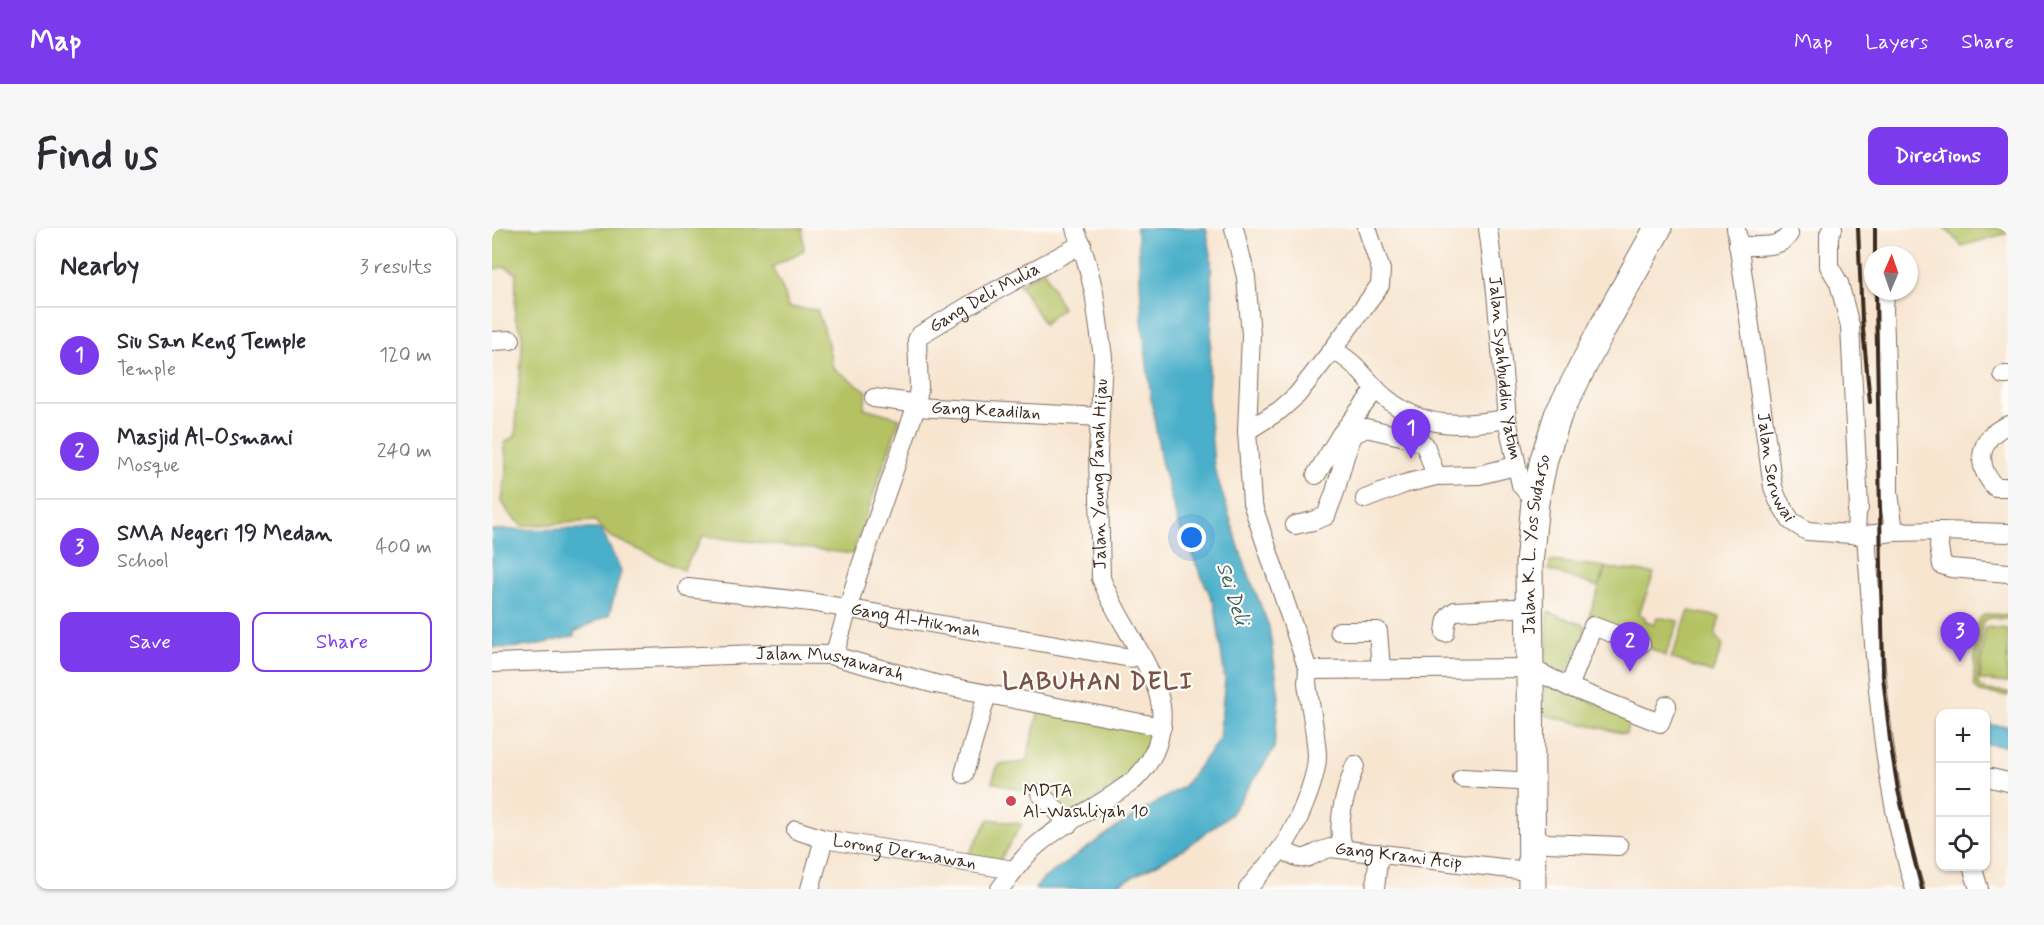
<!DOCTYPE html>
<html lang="en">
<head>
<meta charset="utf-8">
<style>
	body { margin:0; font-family:Mynerve,sans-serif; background:#f7f7f7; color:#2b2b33 }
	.controls { position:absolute; right:18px; bottom:18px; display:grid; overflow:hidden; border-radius:12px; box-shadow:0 2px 4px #0004 }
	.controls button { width:54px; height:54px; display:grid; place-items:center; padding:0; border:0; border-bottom:2px solid #e1e1e2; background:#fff; color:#2b2b33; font:30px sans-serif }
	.compass { position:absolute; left:1372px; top:18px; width:54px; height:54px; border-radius:50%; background:#fff; box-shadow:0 2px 4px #0004; rotate:2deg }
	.you { position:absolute; left:700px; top:310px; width:21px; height:21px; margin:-15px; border:4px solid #fff; border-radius:50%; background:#1a73e8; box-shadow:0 0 0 9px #1a73e833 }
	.badge { display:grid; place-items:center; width:39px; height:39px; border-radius:50%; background:#7c3aed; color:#fff; font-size:20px; font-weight:700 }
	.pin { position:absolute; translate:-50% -50px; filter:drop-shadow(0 2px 3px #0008) }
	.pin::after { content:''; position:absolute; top:32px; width:21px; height:18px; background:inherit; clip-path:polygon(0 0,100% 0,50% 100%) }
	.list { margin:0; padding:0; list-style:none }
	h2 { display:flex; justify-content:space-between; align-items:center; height:78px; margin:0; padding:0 24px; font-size:26px }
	h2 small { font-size:20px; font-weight:400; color:#7c7c81 }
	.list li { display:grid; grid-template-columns:39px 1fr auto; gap:18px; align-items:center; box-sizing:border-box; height:96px; padding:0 24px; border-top:2px solid #e1e1e2 }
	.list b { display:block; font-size:22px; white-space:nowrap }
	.list p { margin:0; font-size:20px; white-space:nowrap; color:#7c7c81 }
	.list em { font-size:20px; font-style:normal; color:#7c7c81 }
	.actions { display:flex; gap:12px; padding:18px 24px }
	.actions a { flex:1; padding:14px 0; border:2px solid #7c3aed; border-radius:12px; text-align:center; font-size:21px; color:#7c3aed }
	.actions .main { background:#7c3aed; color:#fff }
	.icon { flex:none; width:33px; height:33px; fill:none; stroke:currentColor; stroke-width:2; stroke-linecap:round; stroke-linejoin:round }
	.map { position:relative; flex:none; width:1516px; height:661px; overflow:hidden; border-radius:12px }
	header { display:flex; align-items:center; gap:36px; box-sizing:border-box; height:84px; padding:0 30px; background:#7c3aed; color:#fff }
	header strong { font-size:28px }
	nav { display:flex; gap:33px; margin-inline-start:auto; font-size:21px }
	.intro { display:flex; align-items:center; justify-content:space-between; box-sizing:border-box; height:144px; padding:0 36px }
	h1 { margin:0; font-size:42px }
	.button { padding:15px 27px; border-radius:12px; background:#7c3aed; color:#fff; font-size:21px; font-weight:700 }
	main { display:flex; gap:36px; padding:0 36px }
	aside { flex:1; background:#fff; border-radius:12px; box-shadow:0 2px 4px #0004 }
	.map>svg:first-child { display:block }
</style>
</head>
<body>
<header>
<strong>Map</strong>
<nav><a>Map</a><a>Layers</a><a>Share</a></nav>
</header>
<div class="intro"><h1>Find us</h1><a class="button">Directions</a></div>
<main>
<aside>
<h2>Nearby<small>3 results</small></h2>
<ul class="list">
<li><span class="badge">1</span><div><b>Siu San Keng Temple</b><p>Temple</p></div><em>120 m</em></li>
<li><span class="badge">2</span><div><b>Masjid Al-Osmani</b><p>Mosque</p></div><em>240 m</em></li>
<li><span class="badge">3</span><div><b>SMA Negeri 19 Medan</b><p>School</p></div><em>400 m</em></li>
</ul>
<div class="actions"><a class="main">Save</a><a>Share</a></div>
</aside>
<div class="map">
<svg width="1516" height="661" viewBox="0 0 1516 661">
	<rect width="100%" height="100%" fill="#fdfcf7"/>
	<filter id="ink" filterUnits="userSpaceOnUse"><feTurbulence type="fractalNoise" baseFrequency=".0167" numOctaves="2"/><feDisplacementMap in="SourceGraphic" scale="12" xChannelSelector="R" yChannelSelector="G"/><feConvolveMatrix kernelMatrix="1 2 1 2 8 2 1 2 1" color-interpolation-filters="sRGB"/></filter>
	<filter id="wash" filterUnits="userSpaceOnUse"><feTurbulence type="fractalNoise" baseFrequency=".008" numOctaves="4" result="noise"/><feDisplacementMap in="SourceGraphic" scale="24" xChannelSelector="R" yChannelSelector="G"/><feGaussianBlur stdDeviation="1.35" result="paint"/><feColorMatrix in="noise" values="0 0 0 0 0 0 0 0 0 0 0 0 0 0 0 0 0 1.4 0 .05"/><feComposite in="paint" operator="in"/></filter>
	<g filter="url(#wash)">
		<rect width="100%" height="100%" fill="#f7e5d0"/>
		<path fill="#b4c264" stroke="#787641" stroke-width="1.5" d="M 0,0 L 310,0 L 312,22 L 280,39 L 293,66 L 296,79 L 325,82 L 334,107 L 341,140 L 375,163 L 372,180 L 408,190 L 361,326 L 211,308 L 191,342 L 117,308 L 103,293 L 30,298 L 18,287 L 10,273 L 15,238 L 12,215 L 24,207 L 24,186 L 30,123 L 30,106 L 23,90 L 24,45 L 14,39 L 0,41 Z
			M 1453,0 L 1516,0 L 1516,5 L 1470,18 Z
			M 552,42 L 570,80 L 552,96 L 527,56 Z
			M 1058,333 L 1113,339 L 1106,359 L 1057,342 Z
			M 1114,340 L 1162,345 L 1147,386 L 1153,389 L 1153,393 L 1162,397 L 1165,389 L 1187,393 L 1173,428 L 1097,388 Z
			M 1197,383 L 1228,389 L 1223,407 L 1231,417 L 1220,445 L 1179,430 Z
			M 1056,384 L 1092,397 L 1093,404 L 1074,445 L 1058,439 L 1054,434 Z
			M 1493,386 L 1516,387 L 1516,391 L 1497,390 L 1490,394 L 1486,456 L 1493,462 L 1516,464 L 1516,468 L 1488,464 L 1483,459 L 1482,452 L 1484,398 L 1488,390 Z
			M 1493,399 L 1516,401 L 1515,455 L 1488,452 Z
			M 1057,458 L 1138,488 L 1134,506 L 1052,487 L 1053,461 Z
			M 548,478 L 662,502 L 655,521 L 638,547 L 577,589 L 543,566 L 500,554 L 506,537 L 534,534 Z
			M 497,591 L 530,596 L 507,634 L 476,627 Z"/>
		<path fill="#4aafca" stroke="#426c74" stroke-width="1.5" d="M 643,0 L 714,0 L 719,26 L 720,88 L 716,167 L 722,239 L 750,329 L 777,399 L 787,468 L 782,521 L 738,587 L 687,624 L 618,661 L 543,661 L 551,651 L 625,599 L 692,558 L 727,512 L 733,452 L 723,378 L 686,296 L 669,232 L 659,171 L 650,91 L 646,9 Z
			M 109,301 L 129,343 L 117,387 L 82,404 L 82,408 C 54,415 29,422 0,419 L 0,302 Z
			M 1494,497 L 1516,498 L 1516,518 L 1494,516 Z"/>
	</g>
	<g filter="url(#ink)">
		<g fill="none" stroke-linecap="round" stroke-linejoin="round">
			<defs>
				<g id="minor">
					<path d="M 742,0 L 754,49 L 759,107 L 755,203 L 760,275 L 816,442 L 815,455 C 818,479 824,504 825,528 C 825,551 803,604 788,622 C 778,636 766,647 756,661"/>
					<path d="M 875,0 L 889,42 L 888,57 L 841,121 C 849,127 859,133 866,141 C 876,151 884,163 895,171 C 934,202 969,198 1015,191"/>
					<path id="s1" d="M 996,0 L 1004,64 L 1015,191 L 1029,257 L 1043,274"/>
					<path id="s2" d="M 1244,0 L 1281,259 L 1286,272 L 1299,293 L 1315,303 L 1374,307 L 1402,304 L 1448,303 L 1516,305"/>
					<path d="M 1341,0 L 1337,6 L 1337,38 L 1347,55 L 1358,98 L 1367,280 L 1365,283 L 1364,307"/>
					<path d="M 1246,18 C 1262,17 1289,22 1297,6"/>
					<path d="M 1393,63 L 1392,82 L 1397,221 L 1397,264 L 1402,304"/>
					<path d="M 0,113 L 19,112"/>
					<path d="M 1511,147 L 1516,147"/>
					<path id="s3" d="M 382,170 L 420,175 L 424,179 L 608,189"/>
					<path d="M 1516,197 C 1487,209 1482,236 1503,259 L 1516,259"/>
					<path d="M 755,203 L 788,182 L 805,167 L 841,121"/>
					<path d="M 824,247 L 849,206 L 884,161"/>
					<path d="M 873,271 L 912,256 L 944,248 L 987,247 L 1023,238"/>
					<path d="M 803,297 L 821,293 L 834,288 L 843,264 L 853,228 L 861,207 L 874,200 L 922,211 L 933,217 L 944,248"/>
					<path d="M 1448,303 L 1447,319 L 1450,337 L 1459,340 L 1516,345"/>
					<path d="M 1374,307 C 1383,426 1387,546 1423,661"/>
					<path id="s4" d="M 196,360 L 318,374 L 639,430 L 649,427"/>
					<path d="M 847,403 L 886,403 L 889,441"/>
					<path d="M 953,405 C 954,396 954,388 963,383 L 1022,380"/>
					<path id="s5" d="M 342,428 L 366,346 L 424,179 L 427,159 L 425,112 L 428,107 L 483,74 L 590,16"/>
					<path id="s6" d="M 0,435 L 268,426 L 338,427 L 443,456 L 670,499"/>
					<path d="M 816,442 L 1038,440 L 1077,459 L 1168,495 L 1175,477"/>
					<path d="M 1077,459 L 1101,398 L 1149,416"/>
					<path d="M 472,546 L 495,466"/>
					<path d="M 970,550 L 1025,553"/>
					<path d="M 1494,551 L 1499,550 L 1516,554"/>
					<path d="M 548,565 L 577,596"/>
					<path id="s7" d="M 304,602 L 332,611 L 522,642"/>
					<path d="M 1040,608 L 1055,615 L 1127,618"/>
					<path id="s8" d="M 789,621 C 819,638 810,628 838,620 L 1027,642"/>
					<path d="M 852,621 C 842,595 855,562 863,537"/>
					<path d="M 1480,638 L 1487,661"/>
					<path d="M 318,661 L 332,611"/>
					<path id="s9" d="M 508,661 C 520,645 534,625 550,613 C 575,593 605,579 631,560 C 635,557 641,554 645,549 C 667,527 675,494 666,465 C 653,424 624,390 609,350 L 606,227 L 611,129 L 602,64 L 594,32 L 583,0"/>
					<path d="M 883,661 L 887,625"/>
				</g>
				<g id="highway">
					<path id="s10" d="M 1040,661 L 1037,336 L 1043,274 L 1052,231 L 1066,187 L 1110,101 L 1166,0"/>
				</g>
			</defs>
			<use href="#minor" stroke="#7d6b5c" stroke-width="20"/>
			<use href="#highway" stroke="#7d6b5c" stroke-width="29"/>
			<use href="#minor" stroke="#fff" stroke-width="18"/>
			<use href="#highway" stroke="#fff" stroke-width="27"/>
			<path stroke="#3b2a1e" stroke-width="4" d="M 1366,0 L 1370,91 L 1378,174
				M 1383,0 L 1383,27
				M 1384,63 L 1391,448 L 1398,512 L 1406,562 L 1419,619 L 1430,661"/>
		</g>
	</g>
	<circle fill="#d1495b" stroke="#fdfcf7" stroke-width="2" cx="519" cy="573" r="6"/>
	<g text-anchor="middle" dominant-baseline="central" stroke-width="4.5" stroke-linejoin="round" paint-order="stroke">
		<g font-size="18" fill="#3b2a1e" stroke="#fdfcf7">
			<text stroke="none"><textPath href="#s5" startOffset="410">Gang Deli Mulia</textPath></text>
			<text stroke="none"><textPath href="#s1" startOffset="141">Jalan Syahbuddin Yatim</textPath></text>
			<text stroke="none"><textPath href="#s3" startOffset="114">Gang Keadilan</textPath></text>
			<text stroke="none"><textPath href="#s2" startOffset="243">Jalan Seruwai</textPath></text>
			<text stroke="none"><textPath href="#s9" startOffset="502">Jalan Young Panah Hijau</textPath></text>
			<text stroke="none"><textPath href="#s10" startOffset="345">Jalan K. L. Yos Sudarso</textPath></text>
			<text stroke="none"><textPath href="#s4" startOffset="230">Gang Al-Hikmah</textPath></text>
			<text stroke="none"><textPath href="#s6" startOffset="339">Jalan Musyawarah</textPath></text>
			<text stroke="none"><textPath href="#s7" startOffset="111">Lorong Dermawan</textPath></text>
			<text stroke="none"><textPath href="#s8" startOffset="122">Gang Krani Acip</textPath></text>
		</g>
		<g font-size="18" fill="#3b2a1e" stroke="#fdfcf7" text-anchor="start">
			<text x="531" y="563">MDTA<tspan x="531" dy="21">Al-Washliyah 10</tspan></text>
		</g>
		<g font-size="20" font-style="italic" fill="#415f63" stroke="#fdfcf7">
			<text transform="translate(740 366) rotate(72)">Sei Deli</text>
		</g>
		<g font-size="24" font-weight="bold" letter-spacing="1.5" fill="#7a5247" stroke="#fdfcf7">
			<text x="606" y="454">LABUHAN DELI</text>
		</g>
	</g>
</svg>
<div class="controls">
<button>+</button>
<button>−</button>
<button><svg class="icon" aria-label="locate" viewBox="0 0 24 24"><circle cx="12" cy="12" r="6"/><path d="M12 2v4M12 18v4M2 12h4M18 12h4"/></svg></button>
</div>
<svg class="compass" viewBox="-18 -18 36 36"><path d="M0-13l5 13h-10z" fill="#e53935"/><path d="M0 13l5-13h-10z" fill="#7c7c81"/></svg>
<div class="you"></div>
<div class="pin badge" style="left:919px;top:231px">1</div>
<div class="pin badge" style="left:1138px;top:444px">2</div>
<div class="pin badge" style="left:1468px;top:434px">3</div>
</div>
</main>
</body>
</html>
